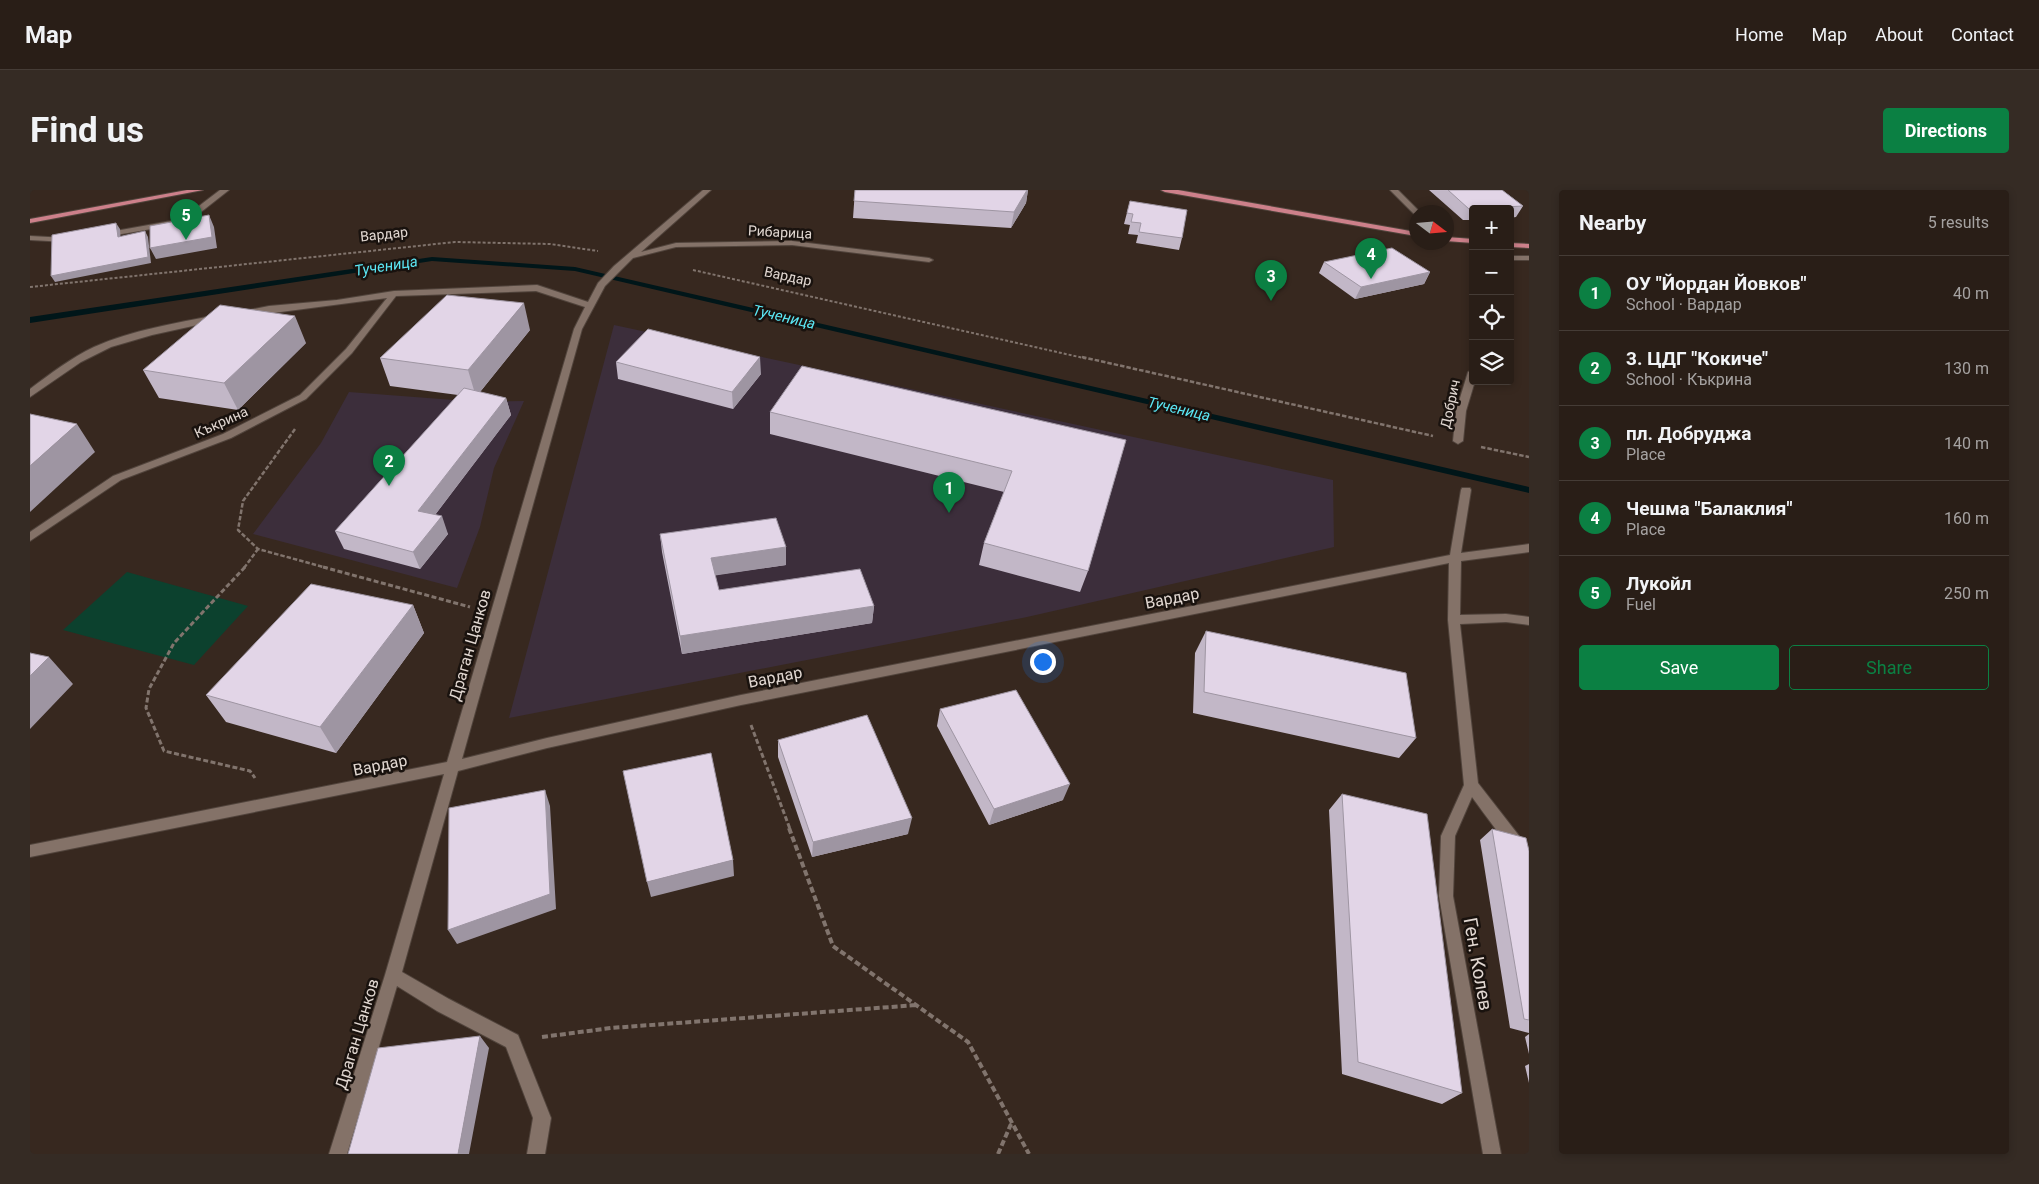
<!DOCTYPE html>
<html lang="en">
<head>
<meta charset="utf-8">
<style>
	body { margin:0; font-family:Roboto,sans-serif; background:#352b24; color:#f1f3f6 }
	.controls { position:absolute; right:15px; top:15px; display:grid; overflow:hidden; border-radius:5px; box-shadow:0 2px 8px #0003 }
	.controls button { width:45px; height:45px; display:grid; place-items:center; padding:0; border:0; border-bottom:1px solid #453c36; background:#291e17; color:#f1f3f6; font:25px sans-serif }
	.compass { position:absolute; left:1379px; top:15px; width:45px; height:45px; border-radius:50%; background:#291e17; box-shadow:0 2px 8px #0003; rotate:106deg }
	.you { position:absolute; left:1012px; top:471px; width:18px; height:18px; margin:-12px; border:4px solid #fff; border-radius:50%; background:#1a73e8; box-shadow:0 0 0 8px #1a73e833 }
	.badge { display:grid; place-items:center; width:32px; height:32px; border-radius:50%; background:#0b8043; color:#fff; font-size:16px; font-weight:700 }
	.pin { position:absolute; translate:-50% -41px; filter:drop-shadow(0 1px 2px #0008) }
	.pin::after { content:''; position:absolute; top:26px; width:18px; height:15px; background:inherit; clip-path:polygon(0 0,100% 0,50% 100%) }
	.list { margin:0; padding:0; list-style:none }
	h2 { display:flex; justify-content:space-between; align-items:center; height:65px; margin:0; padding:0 20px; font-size:21px }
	h2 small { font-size:16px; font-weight:400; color:#a5a2a1 }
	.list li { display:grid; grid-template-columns:32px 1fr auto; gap:15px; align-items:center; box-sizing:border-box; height:75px; padding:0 20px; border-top:1px solid #453c36 }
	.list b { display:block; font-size:19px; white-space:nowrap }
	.list p { margin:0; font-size:16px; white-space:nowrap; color:#a5a2a1 }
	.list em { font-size:16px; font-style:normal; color:#a5a2a1 }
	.actions { display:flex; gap:10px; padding:15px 20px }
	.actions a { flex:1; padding:11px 0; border:1px solid #0b8043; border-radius:5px; text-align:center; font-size:18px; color:#0b8043 }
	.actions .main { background:#0b8043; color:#fff }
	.icon { flex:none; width:28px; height:28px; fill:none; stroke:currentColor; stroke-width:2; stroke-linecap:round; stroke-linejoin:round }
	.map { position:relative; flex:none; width:1499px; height:964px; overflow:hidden; border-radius:5px }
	header { display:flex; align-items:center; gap:30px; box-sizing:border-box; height:70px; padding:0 25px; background:#291e17; border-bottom:1px solid #453c36 }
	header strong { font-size:24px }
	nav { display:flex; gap:28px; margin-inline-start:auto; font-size:18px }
	.intro { display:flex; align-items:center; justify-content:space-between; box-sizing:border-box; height:120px; padding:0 30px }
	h1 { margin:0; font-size:35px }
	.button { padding:12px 22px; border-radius:5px; background:#0b8043; color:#fff; font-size:18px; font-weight:700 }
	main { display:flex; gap:30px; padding:0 30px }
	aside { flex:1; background:#291e17; border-radius:5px; box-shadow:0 2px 8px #0003 }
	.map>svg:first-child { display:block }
</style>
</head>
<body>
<header>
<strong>Map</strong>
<nav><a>Home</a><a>Map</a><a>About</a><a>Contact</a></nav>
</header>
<div class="intro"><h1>Find us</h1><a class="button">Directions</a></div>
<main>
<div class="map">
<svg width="1499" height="964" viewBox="0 0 1499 964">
	<rect width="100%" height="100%" fill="#37281f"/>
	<path fill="#3c2e3b" d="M 584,135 L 1303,290 L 1304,357 L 997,427 L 479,528 Z
		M 319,202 L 450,212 L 494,211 L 464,278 L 450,337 L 427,398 L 223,344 L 291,253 Z"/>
	<path fill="#0c412e" d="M 97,382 L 218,416 L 164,475 L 33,440 Z"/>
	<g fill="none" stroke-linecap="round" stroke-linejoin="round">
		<path fill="#001619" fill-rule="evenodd" d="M 402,67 L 545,77 L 1499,297 L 1499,303 L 545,81 L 402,71 L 0,133 L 0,127 Z"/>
		<defs>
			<path id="minor" d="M 190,0 L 199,0 L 157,33 L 74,47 L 70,45 L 74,43 L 152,29 Z
				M 673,0 L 681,0 L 611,62 L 646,53 L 762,51 L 899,68 L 903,70 L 899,72 L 762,55 L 646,57 L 603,68 L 575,96 L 552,139 L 432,569 L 517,548 L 711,505 L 1420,365 L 1431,300 L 1432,298 L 1440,298 L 1441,300 L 1431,363 L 1499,354 L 1499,362 L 1431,371 L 1430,425 L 1476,424 L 1499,427 L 1499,435 L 1476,432 L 1430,434 L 1448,593 L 1497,656 L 1499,660 L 1499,679 C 1493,677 1450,618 1442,607 L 1425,646 L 1423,706 L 1471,964 L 1453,964 L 1409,706 L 1411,646 L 1434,595 L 1418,430 L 1419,373 L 711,515 L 517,558 L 428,581 L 372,782 L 419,809 L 488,845 L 521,928 L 515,964 L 497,964 L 503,928 L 476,857 L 407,821 L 367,796 L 317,964 L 299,964 L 355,785 L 414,584 L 0,667 L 0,655 L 417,572 L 544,139 L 555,117 L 506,101 L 366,106 L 322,163 L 276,209 L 201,248 L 91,290 L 0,351 L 0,342 L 83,286 L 193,244 L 270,205 L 316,159 L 357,108 L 212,127 L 208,124 L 209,122 L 239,116 L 307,110 L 364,101 L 507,95 L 558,112 L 568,93 L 584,76 Z
				M 1360,0 L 1368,0 L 1390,22 L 1384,24 Z
				M 0,46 L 37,48 L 41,50 L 37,52 L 0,50 Z
				M 1480,66 L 1499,66 L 1499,70 L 1480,70 Z
				M 187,125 L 190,126 L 190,130 L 122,145 L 81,157 L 51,172 L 0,207 L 0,199 C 20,184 41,168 64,157 C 102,140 146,133 187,125 Z
				M 1443,179 L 1443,191 L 1445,191 L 1436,221 L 1433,251 L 1428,254 L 1423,251 L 1426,221 L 1438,182 Z"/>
			<path id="major" d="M 157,0 L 173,0 L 0,33 L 0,29 Z
				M 1131,0 L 1148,0 L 1386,42 L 1386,46 L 1135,2 Z
				M 1416,47 L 1443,49 L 1443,53 L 1416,51 Z
				M 1480,53 L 1499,54 L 1499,58 L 1480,57 Z"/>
		</defs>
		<use href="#minor" stroke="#51443c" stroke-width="2"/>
		<use href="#major" stroke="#51443c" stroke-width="2"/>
		<path stroke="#81746d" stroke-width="2" stroke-dasharray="3 2" stroke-linecap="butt" d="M 663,80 L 1058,169
			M 0,97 L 425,52 L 520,54 L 568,61"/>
		<path stroke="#81746d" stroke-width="2.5" stroke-dasharray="4.5 2" stroke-linecap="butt" d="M 1052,167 L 1403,246
			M 265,239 L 213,311 L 208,340 L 228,359 L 297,378
			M 1451,257 L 1499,267
			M 214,378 L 228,359"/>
		<path stroke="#81746d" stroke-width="3" stroke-dasharray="5 2.5" stroke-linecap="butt" d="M 215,377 L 144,453 L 119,499 L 116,518 L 134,561 L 220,581 L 225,588
			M 293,377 L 440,417
			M 721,535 L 760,639"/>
		<path stroke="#81746d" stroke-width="4" stroke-dasharray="6 3" stroke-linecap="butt" d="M 759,638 L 803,756 L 938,852 L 999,964
			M 512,847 L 581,838 L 887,815
			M 968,964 L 981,934"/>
		<use href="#minor" fill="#847268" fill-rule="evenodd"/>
		<use href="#major" fill="#cd808a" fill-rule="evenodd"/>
	</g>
	<path fill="#c2b7c7" d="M 825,0 L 998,0 L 996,13 L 981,38 L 823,28 Z
		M 1399,0 L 1472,0 L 1493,16 L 1486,27 L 1480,28 L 1480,19 L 1443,19 L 1443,30 L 1433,30 Z
		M 1100,11 L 1152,48 L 1149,60 L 1106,53 L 1108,45 L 1098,44 L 1100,35 L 1094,34 Z
		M 1294,72 L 1400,82 L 1394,94 L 1325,109 L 1289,83 Z
		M 500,140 L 450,202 L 476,208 L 481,225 L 405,325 L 418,344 L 390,379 L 314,359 L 305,341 L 428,205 L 360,196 L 350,168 Z
		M 276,153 L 208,220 L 129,208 L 113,180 Z
		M 586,172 L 731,184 L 703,219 L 588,189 Z
		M 740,222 L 1096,250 L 1058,381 L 1050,402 L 949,375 L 954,353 L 974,302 L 740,244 Z
		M 630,344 L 756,357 L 756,375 L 685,385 L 689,400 L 844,416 L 842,433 L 652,464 L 632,362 Z
		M 383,415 L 394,443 L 306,563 L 196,532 L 176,505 Z
		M 1176,441 L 1386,548 L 1369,568 L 1163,523 L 1165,463 Z
		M 910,519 L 1033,610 L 959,635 L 907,536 Z
		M 748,550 L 878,644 L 782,667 L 748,567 Z
		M 1312,604 L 1432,903 L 1412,914 L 1312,884 L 1299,620 Z
		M 1462,639 L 1499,661 L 1499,843 L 1480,838 L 1450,650 Z
		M 1499,844 L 1499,864 L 1495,847 Z
		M 1499,874 L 1499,893 L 1495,876 Z"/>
	<path fill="#9e95a2" d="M 997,0 L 998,0 L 996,13 L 981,38 L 984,22 Z
		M 179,25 L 184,37 L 187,58 L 126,69 L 120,58 Z
		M 86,33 L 90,39 L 91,53 L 88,47 Z
		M 115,41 L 118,47 L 121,73 L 25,92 L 21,86 Z
		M 1400,82 L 1394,94 L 1325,109 L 1331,97 Z
		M 494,113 L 500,140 L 446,207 L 438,180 Z
		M 265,126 L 276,153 L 208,220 L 194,193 Z
		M 730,167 L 731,184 L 703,219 L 702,202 Z
		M 476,208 L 481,225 L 395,338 L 388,321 Z
		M 47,234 L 65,262 L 0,322 L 0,276 Z
		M 412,326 L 418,344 L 390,379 L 383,362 Z
		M 756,357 L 756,375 L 682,386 L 681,368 Z
		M 383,415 L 394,443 L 306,563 L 290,537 Z
		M 844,416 L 842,433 L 652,464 L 650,446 Z
		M 19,467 L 43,494 L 0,539 L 0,486 Z
		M 1040,594 L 1033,610 L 959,635 L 964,619 Z
		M 515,600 L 520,616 L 526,719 L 427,754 L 418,740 Z
		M 882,628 L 878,644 L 782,667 L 783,652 Z
		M 703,670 L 704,686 L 621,707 L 617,692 Z
		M 450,846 L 459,858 L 439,964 L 428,964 Z"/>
	<path fill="#e2d5e7" stroke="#9e95a2" d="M 825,0 L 997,0 L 984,22 L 824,11 Z
		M 1418,0 L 1472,0 L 1493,16 L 1439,19 Z
		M 1100,11 L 1157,20 L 1152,48 L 1109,42 L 1111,33 L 1101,32 L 1103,24 L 1097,23 Z
		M 179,25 L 182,47 L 120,58 L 120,36 Z
		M 86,33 L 88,47 L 115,41 L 118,67 L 21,86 L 22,45 Z
		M 1362,58 L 1400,82 L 1331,97 L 1294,72 Z
		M 417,105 L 494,113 L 438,180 L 350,168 Z
		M 190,115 L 265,126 L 194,193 L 113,180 Z
		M 618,139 L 730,167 L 702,202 L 586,172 Z
		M 772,176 L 1096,250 L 1058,381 L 954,353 L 982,281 L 740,222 Z
		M 434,198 L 476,208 L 388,321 L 412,326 L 383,362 L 305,341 Z
		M 0,224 L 47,234 L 0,276 Z
		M 746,328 L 756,357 L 681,368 L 689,400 L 830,379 L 844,416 L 650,446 L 630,344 Z
		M 281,394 L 383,415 L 290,537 L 176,505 Z
		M 1176,441 L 1376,483 L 1386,548 L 1174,502 Z
		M 0,463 L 19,467 L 0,486 Z
		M 986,500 L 1040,594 L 964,619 L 910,519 Z
		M 837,525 L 882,628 L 783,652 L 748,550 Z
		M 681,563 L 703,670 L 617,692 L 593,581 Z
		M 515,600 L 520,704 L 418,740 L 419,618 Z
		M 1312,604 L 1397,624 L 1432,903 L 1328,872 Z
		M 1462,639 L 1496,648 L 1499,661 L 1499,830 L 1494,829 Z
		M 450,846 L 428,964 L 318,964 L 348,858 Z"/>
	<g text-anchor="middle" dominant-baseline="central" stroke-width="5" stroke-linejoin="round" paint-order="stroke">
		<g font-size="14" fill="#e1d7d1" stroke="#19120e">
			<text transform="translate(750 42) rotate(3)">Рибарица</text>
			<text transform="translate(354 44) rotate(-6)">Вардар</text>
			<text transform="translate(758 86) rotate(12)">Вардар</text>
			<text transform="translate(1420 214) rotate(-78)">Добрич</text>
			<text transform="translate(191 232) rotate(-24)">Къкрина</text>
		</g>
		<g font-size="15" font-style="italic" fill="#5be7f5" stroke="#19120e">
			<text transform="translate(356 76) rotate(-9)">Тученица</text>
			<text transform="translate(754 127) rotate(13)">Тученица</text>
			<text transform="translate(1149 219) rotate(13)">Тученица</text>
		</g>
		<g font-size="16" fill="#e1d7d1" stroke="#19120e">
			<text transform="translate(1142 408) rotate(-11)">Вардар</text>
			<text transform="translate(440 455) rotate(-74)">Драган Цанков</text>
			<text transform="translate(745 487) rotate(-11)">Вардар</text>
			<text transform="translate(350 575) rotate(-11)">Вардар</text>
			<text transform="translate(327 844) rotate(-73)">Драган Цанков</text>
		</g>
		<g font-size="19" fill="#e1d7d1" stroke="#19120e">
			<text transform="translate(1448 774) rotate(80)">Ген. Колев</text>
		</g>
	</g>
</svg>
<div class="controls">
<button>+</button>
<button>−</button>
<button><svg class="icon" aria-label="locate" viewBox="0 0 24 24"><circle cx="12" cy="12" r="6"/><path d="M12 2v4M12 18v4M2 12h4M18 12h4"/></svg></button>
<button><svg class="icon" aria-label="layers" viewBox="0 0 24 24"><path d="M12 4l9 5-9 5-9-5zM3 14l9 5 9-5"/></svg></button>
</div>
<svg class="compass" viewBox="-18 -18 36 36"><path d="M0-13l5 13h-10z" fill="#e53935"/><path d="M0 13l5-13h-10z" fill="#a5a2a1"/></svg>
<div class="you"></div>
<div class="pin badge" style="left:919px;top:323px">1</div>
<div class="pin badge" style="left:359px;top:296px">2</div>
<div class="pin badge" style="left:1241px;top:111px">3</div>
<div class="pin badge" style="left:1341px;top:89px">4</div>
<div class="pin badge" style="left:156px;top:50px">5</div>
</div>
<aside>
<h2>Nearby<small>5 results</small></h2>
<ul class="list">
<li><span class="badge">1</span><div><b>ОУ &quot;Йордан Йовков&quot;</b><p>School · Вардар</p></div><em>40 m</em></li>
<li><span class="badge">2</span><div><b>3. ЦДГ &quot;Кокиче&quot;</b><p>School · Къкрина</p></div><em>130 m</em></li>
<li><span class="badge">3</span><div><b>пл. Добруджа</b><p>Place</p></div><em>140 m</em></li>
<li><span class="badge">4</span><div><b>Чешма &quot;Балаклия&quot;</b><p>Place</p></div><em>160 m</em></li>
<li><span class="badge">5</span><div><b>Лукойл</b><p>Fuel</p></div><em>250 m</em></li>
</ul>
<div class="actions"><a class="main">Save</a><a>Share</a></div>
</aside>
</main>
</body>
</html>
